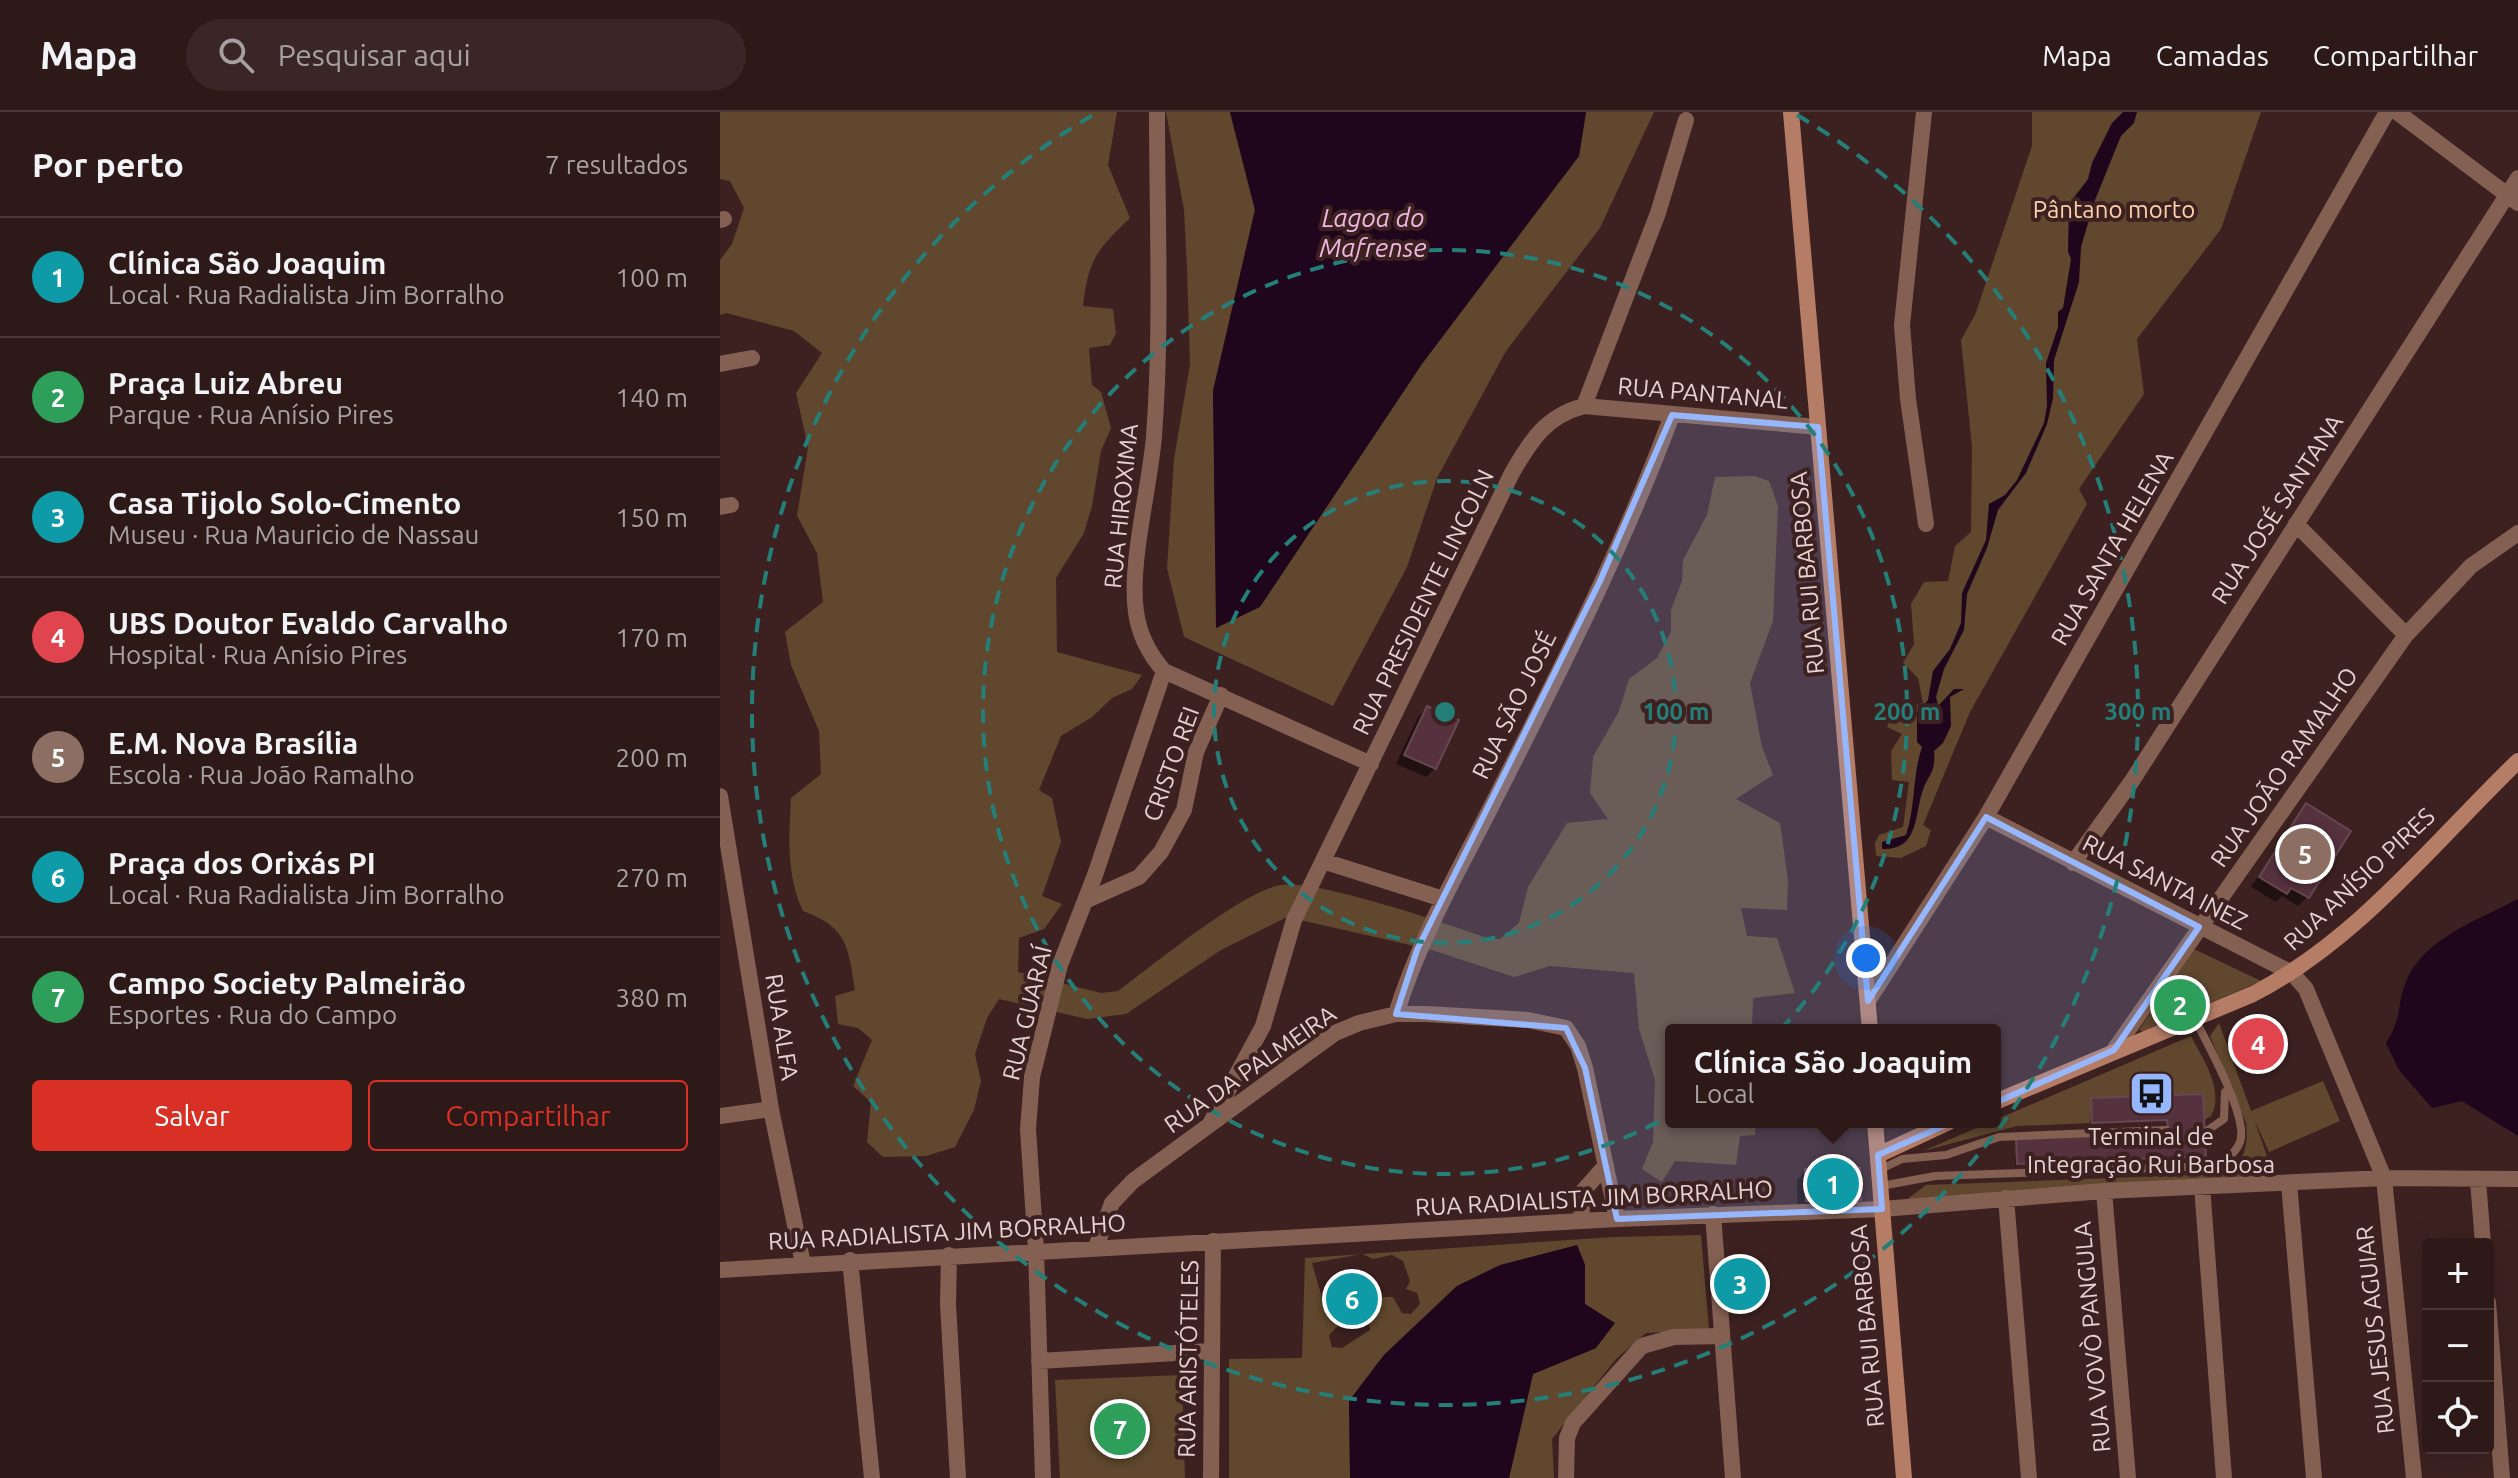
<!DOCTYPE html>
<html lang="pt">
<head>
<meta charset="utf-8">
<style>
	body { margin:0; font-family:Ubuntu,sans-serif; background:#3a2626; color:#f1f3f6 }
	.controls { position:absolute; right:24px; bottom:24px; display:grid; overflow:hidden; border-radius:8px; box-shadow:0 8px 32px #0002 }
	.controls button { width:72px; height:72px; display:grid; place-items:center; padding:0; border:0; border-bottom:2px solid #493838; background:#2e1919; color:#f1f3f6; font:40px sans-serif }
	.you { position:absolute; left:1146px; top:846px; width:28px; height:28px; margin:-20px; border:6px solid #fff; border-radius:50%; background:#1a73e8; box-shadow:0 0 0 12px #1a73e833 }
	.badge { display:grid; place-items:center; width:52px; height:52px; border-radius:50%; background:#d93025; color:#fff; font-size:26px; font-weight:700 }
	.pin { position:absolute; translate:-50% -50%; border:4px solid #fff; box-shadow:0 2px 8px #0006 }
	.popup { position:absolute; left:945px; top:912px; width:336px; height:104px; box-sizing:border-box; display:grid; place-content:center; border-radius:8px; background:#2e1919; filter:drop-shadow(0 2px 6px #0005); font-size:26px; white-space:nowrap; color:#a7a0a2 }
	.popup b { font-size:30px; color:#f1f3f6 }
	.popup::after { content:''; position:absolute; left:50%; top:100%; margin-left:-16px; border:16px solid transparent; border-top-color:#2e1919 }
	.list { margin:0; padding:0; list-style:none }
	h2 { display:flex; justify-content:space-between; align-items:center; height:104px; margin:0; padding:0 32px; font-size:34px }
	h2 small { font-size:26px; font-weight:400; color:#a7a0a2 }
	.list li { display:grid; grid-template-columns:52px 1fr auto; gap:24px; align-items:center; box-sizing:border-box; height:120px; padding:0 32px; border-top:2px solid #493838 }
	.list b { display:block; font-size:30px; white-space:nowrap }
	.list p { margin:0; font-size:26px; white-space:nowrap; color:#a7a0a2 }
	.list em { font-size:26px; font-style:normal; color:#a7a0a2 }
	.actions { display:flex; gap:16px; padding:24px 32px }
	.actions a { flex:1; padding:18px 0; border:2px solid #d93025; border-radius:8px; text-align:center; font-size:28px; color:#d93025 }
	.actions .main { background:#d93025; color:#fff }
	.icon { flex:none; width:44px; height:44px; fill:none; stroke:currentColor; stroke-width:2; stroke-linecap:round; stroke-linejoin:round }
	.map { position:relative; flex:none; width:1798px; height:1366px; overflow:hidden }
	header { display:flex; align-items:center; gap:48px; box-sizing:border-box; height:112px; padding:0 40px; background:#2e1919; border-bottom:2px solid #493838 }
	header strong { font-size:38px }
	nav { display:flex; gap:44px; margin-inline-start:auto; font-size:28px }
	.search { width:560px; height:72px; background:#3a2626; display:flex; align-items:center; gap:20px; box-sizing:border-box; padding:0 28px; border-radius:44px; color:#a7a0a2; font-size:30px }
	main { display:flex }
	aside { flex:1; background:#2e1919 }
	.map>svg:first-child { display:block }
</style>
</head>
<body>
<header>
<strong>Mapa</strong>
<div class="search"><svg class="icon" aria-label="search" viewBox="0 0 24 24"><circle cx="10" cy="10" r="6"/><path d="M15 15l6 6"/></svg>Pesquisar aqui</div>
<nav><a>Mapa</a><a>Camadas</a><a>Compartilhar</a></nav>
</header>
<main>
<aside>
<h2>Por perto<small>7 resultados</small></h2>
<ul class="list">
<li><span class="badge" style="background:#0f9aa8">1</span><div><b>Clínica São Joaquim</b><p>Local · Rua Radialista Jim Borralho</p></div><em>100 m</em></li>
<li><span class="badge" style="background:#2e9e5b">2</span><div><b>Praça Luiz Abreu</b><p>Parque · Rua Anísio Pires</p></div><em>140 m</em></li>
<li><span class="badge" style="background:#0f9aa8">3</span><div><b>Casa Tijolo Solo-Cimento</b><p>Museu · Rua Mauricio de Nassau</p></div><em>150 m</em></li>
<li><span class="badge" style="background:#e0444e">4</span><div><b>UBS Doutor Evaldo Carvalho</b><p>Hospital · Rua Anísio Pires</p></div><em>170 m</em></li>
<li><span class="badge" style="background:#8d6e63">5</span><div><b>E.M. Nova Brasília</b><p>Escola · Rua João Ramalho</p></div><em>200 m</em></li>
<li><span class="badge" style="background:#0f9aa8">6</span><div><b>Praça dos Orixás PI</b><p>Local · Rua Radialista Jim Borralho</p></div><em>270 m</em></li>
<li><span class="badge" style="background:#2e9e5b">7</span><div><b>Campo Society Palmeirão</b><p>Esportes · Rua do Campo</p></div><em>380 m</em></li>
</ul>
<div class="actions"><a class="main">Salvar</a><a>Compartilhar</a></div>
</aside>
<div class="map">
<svg width="1798" height="1366" viewBox="0 0 1798 1366">
	<rect width="100%" height="100%" fill="#3d2121"/>
	<path fill="#60472e" fill-rule="evenodd" d="M 0,0 L 397,0 L 388,53 L 410,106 C 376,139 369,146 363,194 L 393,197 L 396,221 L 390,233 L 369,236 L 372,273 L 381,280 L 391,316 L 381,339 L 372,394 L 364,421 L 336,466 L 337,540 L 422,563 L 412,577 L 392,586 L 372,605 L 341,624 L 319,678 L 332,686 L 341,730 L 322,784 L 342,792 L 324,817 L 299,826 L 298,860 L 381,881 L 398,879 C 432,854 524,778 561,773 C 596,767 728,812 767,826 L 780,827 L 799,811 L 808,775 L 847,711 L 888,707 L 870,681 L 873,645 L 899,599 L 909,567 L 937,546 L 951,520 L 951,498 L 962,469 L 963,448 L 987,403 L 995,365 L 1035,364 L 1049,369 L 1058,394 L 1053,509 L 1030,571 L 1042,635 L 1053,663 L 1016,687 L 1060,711 L 1068,768 L 1067,798 L 1021,796 L 1027,824 L 1057,826 L 1075,881 L 1033,886 L 1032,916 L 1070,918 L 951,918 L 951,1010 L 1036,1010 L 1035,1023 L 1020,1024 L 1016,1053 L 955,1049 L 942,1070 L 922,1057 L 933,1030 L 935,968 L 919,917 L 914,861 L 830,854 L 794,865 L 712,838 L 567,805 L 501,838 L 406,902 L 367,907 L 279,887 L 267,906 L 255,942 L 261,969 L 254,998 L 235,1035 L 206,1044 L 163,1045 L 147,1030 L 151,990 L 133,974 L 152,928 L 138,916 L 118,912 L 115,884 L 135,878 C 128,834 128,816 83,799 C 66,763 69,725 71,686 L 101,662 L 99,619 L 71,553 L 65,520 L 103,490 L 97,441 L 77,404 L 88,335 L 76,281 L 102,241 L 74,219 L 6,201 L 0,203 L 0,148 L 12,132 L 24,96 L 10,69 L 0,67 Z
		M 446,0 L 510,0 L 535,98 L 493,279 L 497,516 L 859,44 L 866,0 L 934,0 L 880,116 L 786,239 L 717,366 L 687,455 L 613,594 L 464,525 L 447,456 L 454,347 L 470,252 L 467,157 L 464,98 Z
		M 1312,0 L 1541,0 L 1501,117 L 1417,227 L 1424,282 L 1359,377 L 1367,392 L 1250,600 L 1203,713 L 1211,718 L 1206,734 L 1181,746 L 1156,744 L 1155,731 L 1159,723 L 1183,715 L 1189,670 L 1172,668 L 1171,639 L 1182,622 L 1167,615 L 1171,602 L 1203,591 L 1198,566 L 1183,551 L 1194,532 L 1191,492 L 1204,470 L 1228,469 L 1235,434 L 1251,420 L 1252,335 L 1241,228 L 1255,203 L 1312,34 Z
		M 1474,837 L 1541,869 L 1423,920 L 1419,918 Z
		M 1499,911 L 1531,999 L 1603,969 L 1620,1009 L 1549,1040 L 1534,1007 L 1556,1070 L 1178,1094 L 1206,1073 L 1495,1062 C 1523,1055 1529,1039 1526,1011 L 1490,924 Z
		M 1471,924 C 1483,948 1505,978 1491,1004 L 1484,1008 L 1483,982 L 1371,986 L 1372,1011 L 1297,1014 L 1203,1039 Z
		M 981,1123 L 989,1218 L 926,1221 L 896,1247 L 832,1327 L 834,1366 L 789,1366 L 813,1262 L 876,1236 L 865,1192 L 865,1153 L 857,1133 L 737,1174 L 664,1243 L 629,1289 L 630,1366 L 509,1366 L 509,1247 L 582,1246 L 585,1146 L 894,1125 ZM 642,1142 L 653,1147 L 672,1143 L 683,1149 L 690,1169 L 686,1177 L 697,1181 L 700,1192 L 691,1202 L 682,1201 L 673,1185 L 663,1185 L 648,1198 L 650,1218 L 622,1236 L 612,1235 L 609,1223 L 619,1213 L 618,1207 L 603,1189 L 592,1151 Z
		M 462,1263 L 465,1366 L 340,1366 L 335,1268 Z"/>
	<path fill="#1f061c" d="M 510,0 L 866,0 L 859,44 L 702,252 L 540,495 L 496,516 L 493,279 L 535,98 Z
		M 1403,0 L 1417,0 L 1414,11 L 1401,24 L 1375,88 L 1361,135 L 1359,170 L 1334,248 L 1333,286 L 1327,312 L 1306,361 L 1278,398 L 1267,436 L 1247,482 L 1244,518 L 1224,557 L 1216,585 L 1218,594 L 1234,577 L 1244,577 L 1230,585 L 1231,614 L 1223,631 L 1214,639 C 1216,663 1208,661 1202,681 C 1194,707 1198,738 1162,737 L 1162,730 L 1186,723 C 1196,693 1192,664 1202,635 L 1197,630 L 1197,601 L 1208,588 L 1213,559 L 1230,537 L 1241,511 L 1242,481 L 1266,428 L 1269,392 L 1285,383 L 1297,368 L 1324,311 L 1327,294 L 1326,251 L 1338,215 L 1338,200 L 1343,196 L 1351,147 L 1348,140 L 1349,92 L 1368,67 L 1372,51 L 1392,11 Z
		M 1798,787 L 1798,1024 L 1742,989 L 1712,996 L 1679,958 L 1666,931 C 1683,903 1676,898 1685,872 C 1701,827 1760,807 1798,787 Z
		M 857,1133 L 865,1153 L 865,1192 L 895,1211 L 876,1236 L 813,1262 L 789,1366 L 630,1366 L 629,1289 L 664,1243 L 737,1174 L 780,1153 Z"/>
	<path fill="#0007" d="M 707,596 L 715,656 L 706,665 L 676,652 L 698,605 Z
		M 1586,694 L 1587,785 L 1578,794 L 1562,784 L 1556,790 L 1531,775 Z
		M 1481,984 L 1481,1045 L 1295,1053 L 1297,1028 L 1446,1022 L 1446,1009 L 1370,1012 L 1372,988 Z
		M 1086,1059 L 1139,1087 L 1130,1096 L 1077,1097 L 1077,1068 Z"/>
	<path fill="#56323f" stroke="#664752" stroke-width="2" d="M 707,594 L 739,608 L 716,657 L 684,643 Z
		M 1586,691 L 1631,719 L 1589,786 L 1571,776 L 1567,782 L 1539,765 Z
		M 1483,982 L 1486,1044 L 1297,1052 L 1296,1026 L 1448,1020 L 1447,1008 L 1372,1011 L 1371,986 Z
		M 1140,1056 L 1141,1088 L 1086,1089 L 1085,1057 Z"/>
	<g fill="none" stroke-linecap="round" stroke-linejoin="round">
		<path stroke="#846052" stroke-width="8" d="M 1488,1018 L 1504,1007 L 1505,980
			M 1159,1058 L 1182,1047 L 1226,1043 L 1279,1025 L 1446,1018
			M 1161,1074 L 1215,1064 L 1492,1054 C 1503,1049 1515,1043 1520,1030 C 1529,1005 1486,930 1474,905"/>
		<path stroke="#846052" stroke-width="16" d="M 437,0 C 437,108 442,215 434,324 C 430,375 409,451 416,500 C 419,522 429,542 444,559 L 651,652
			M 1204,0 L 1182,213 L 1188,287 L 1206,412
			M 1677,0 L 1798,91
			M 0,108 L 4,107
			M 0,252 L 32,246
			M 864,294 L 938,101 L 966,8
			M 0,395 L 11,393
			M 1576,412 L 1686,523
			M 0,684 L 51,997 L 83,1152
			M 1266,705 L 1572,861 L 1586,877 L 1664,1066 L 1694,1366
			M 603,749 L 723,787
			M 1353,751 L 1412,669 L 1798,66
			M 365,789 L 419,765 L 441,740 L 464,698 L 476,640 L 501,583
			M 1148,889 L 1266,705 L 1667,0
			M 676,902 C 701,822 740,757 777,683 C 840,559 904,433 952,303
			M 1394,938 L 1686,523 L 1751,454 L 1798,421
			M 0,1004 L 51,997
			M 491,1010 L 543,914 L 574,808 L 792,361 C 811,328 826,304 864,294 L 1098,315
			M 1758,1068 L 1763,1132
			M 1569,1071 L 1594,1366
			M 1482,1074 L 1504,1366
			M 1384,1079 L 1408,1366
			M 1286,1086 L 1309,1366
			M 993,1102 L 1013,1366
			M 861,1109 L 863,1079 L 886,1053
			M 376,1135 L 392,1091 L 413,1069 L 615,921 L 639,911 L 676,902 L 706,902 L 808,908 L 846,916 L 858,934 L 865,956 L 897,1107
			M 229,1143 L 228,1192 L 238,1366
			M 130,1148 L 152,1366
			M 0,1158 L 897,1107 L 1162,1097 L 1384,1079 L 1664,1066 L 1798,1067
			M 1768,1190 L 1782,1366
			M 319,1249 L 490,1239
			M 323,1366 L 316,1138 L 308,1017 L 312,965 L 340,853 L 375,763 L 444,559
			M 491,1366 L 493,1129
			M 846,1366 L 847,1326 L 853,1311 L 922,1234 L 954,1225 L 1001,1224"/>
		<path stroke="#b67d66" stroke-width="16" d="M 1071,0 L 1150,918
			M 1275,990 L 1533,882 C 1638,828 1714,730 1798,649
			M 1155,1010 L 1184,1366
			M 1158,1043 L 1229,1010"/>
	</g>
	<path fill="#96b6fd" fill-opacity="0.2" stroke="#96b6fd" stroke-width="6" stroke-linejoin="round" d="M 952,303 L 1098,315 L 1148,889 L 1266,705 L 1479,815 L 1394,938 L 1158,1043 L 1162,1097 L 897,1107 L 865,956 L 846,916 L 676,902 L 697,838 L 880,469 Z"/>
	<g fill="none" stroke="#247f78" stroke-width="4" stroke-dasharray="14 10">
		<circle cx="725" cy="600" r="231"/>
		<circle cx="725" cy="600" r="462"/>
		<path d="M1077 3A693 693 0 1 1 373 3"/>
	</g>
	<defs>
		<symbol id="bus-square" viewBox="-11 -11 22 22"><rect x="-9" y="-9" width="18" height="18" rx="4" fill="#96b6fd" stroke="#3d2121"/><path d="M-5-6H5V4H4V6H2V4H-2V6H-4V4H-5ZM-3.5-4V0h7V-4ZM-3.5 1.2v1.5H-2V1.2ZM2 1.2v1.5H3.5V1.2Z" fill="#111"/></symbol>
	</defs>
	<g fill-rule="evenodd">
		<use href="#bus-square" x="1406" y="956" width="51" height="51"/>
	</g>
	<g text-anchor="middle" dominant-baseline="central" stroke-width="8" stroke-linejoin="round" paint-order="stroke">
		<g font-size="24" fill="#fbd1aa" stroke="#3d2121">
			<text x="1394" y="97">Pântano morto</text>
		</g>
		<g font-size="24" fill="#e5d1d1" stroke="#3d2121">
			<text transform="translate(983 281) rotate(5)">RUA PANTANAL</text>
			<text transform="translate(401 394) rotate(-84)">RUA HIROXIMA</text>
			<text transform="translate(1557 397) rotate(-57)">RUA JOSÉ SANTANA</text>
			<text transform="translate(1392 436) rotate(-60)">RUA SANTA HELENA</text>
			<text transform="translate(1087 461) rotate(-95)">RUA RUI BARBOSA</text>
			<text transform="translate(703 490) rotate(-64)">RUA PRESIDENTE LINCOLN</text>
			<text transform="translate(794 593) rotate(-64)">RUA SÃO JOSÉ</text>
			<text transform="translate(451 652) rotate(-70)">CRISTO REI</text>
			<text transform="translate(1564 655) rotate(-55)">RUA JOÃO RAMALHO</text>
			<text transform="translate(1639 767) rotate(-43)">RUA ANÍSIO PIRES</text>
			<text transform="translate(1445 770) rotate(27)">RUA SANTA INEZ</text>
			<text transform="translate(307 901) rotate(-76)">RUA GUARAÍ</text>
			<text transform="translate(62 915) rotate(81)">RUA ALFA</text>
			<text transform="translate(530 957) rotate(-35)">RUA DA PALMEIRA</text>
			<text transform="translate(874 1086) rotate(-3)">RUA RADIALISTA JIM BORRALHO</text>
			<text transform="translate(227 1120) rotate(-3)">RUA RADIALISTA JIM BORRALHO</text>
			<text transform="translate(1147 1214) rotate(-95)">RUA RUI BARBOSA</text>
			<text transform="translate(1655 1218) rotate(-96)">RUA JESUS AGUIAR</text>
			<text transform="translate(1372 1225) rotate(-95)">RUA VOVÒ PANGULA</text>
			<text transform="translate(468 1247) rotate(-89)">RUA ARISTÓTELES</text>
		</g>
		<g font-size="24" fill="#e5d1d1" stroke="#3d2121">
			<text x="1431" y="1024">Terminal de<tspan x="1431" dy="28">Integração Rui Barbosa</tspan></text>
		</g>
		<g font-size="26" font-style="italic" fill="#eeb7e3" stroke="#3d2121">
			<text x="653" y="105">Lagoa do<tspan x="653" dy="30">Mafrense</tspan></text>
		</g>
	</g>
	<circle cx="725" cy="600" r="12" fill="#247f78" stroke="#3d2121" stroke-width="4"/>
	<g font-size="24" text-anchor="middle" font-weight="bold" fill="#247f78" stroke="#3d2121" stroke-width="8" stroke-linejoin="round" paint-order="stroke">
		<text x="956" y="608">100 m</text>
		<text x="1187" y="608">200 m</text>
		<text x="1418" y="608">300 m</text>
	</g>
</svg>
<div class="controls">
<button>+</button>
<button>−</button>
<button><svg class="icon" aria-label="locate" viewBox="0 0 24 24"><circle cx="12" cy="12" r="6"/><path d="M12 2v4M12 18v4M2 12h4M18 12h4"/></svg></button>
</div>
<div class="you"></div>
<div class="pin badge" style="left:1113px;top:1072px;background:#0f9aa8">1</div>
<div class="popup"><b>Clínica São Joaquim</b>Local</div>
<div class="pin badge" style="left:1460px;top:893px;background:#2e9e5b">2</div>
<div class="pin badge" style="left:1020px;top:1172px;background:#0f9aa8">3</div>
<div class="pin badge" style="left:1538px;top:932px;background:#e0444e">4</div>
<div class="pin badge" style="left:1585px;top:742px;background:#8d6e63">5</div>
<div class="pin badge" style="left:632px;top:1187px;background:#0f9aa8">6</div>
<div class="pin badge" style="left:400px;top:1317px;background:#2e9e5b">7</div>
</div>
</main>
</body>
</html>
